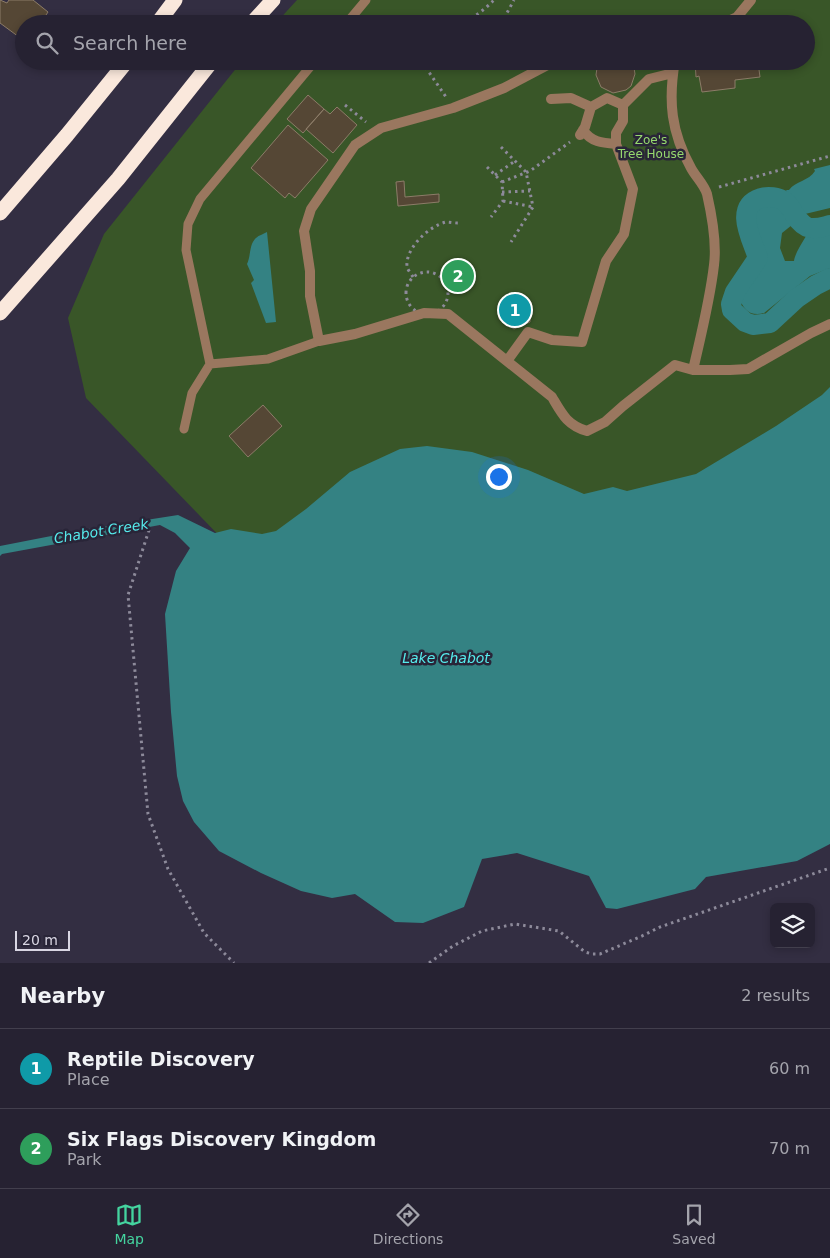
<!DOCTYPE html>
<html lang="en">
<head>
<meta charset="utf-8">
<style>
	body { margin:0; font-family:"DejaVu Sans",sans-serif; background:#322f3e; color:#f1f3f6 }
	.controls { position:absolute; right:15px; bottom:15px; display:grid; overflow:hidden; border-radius:8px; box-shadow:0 2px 8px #0003 }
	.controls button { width:45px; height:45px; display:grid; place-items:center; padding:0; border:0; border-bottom:1px solid #423f4d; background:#262232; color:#f1f3f6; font:25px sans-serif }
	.scale { position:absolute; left:15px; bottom:12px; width:55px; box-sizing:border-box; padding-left:5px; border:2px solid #d9d6e3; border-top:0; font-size:14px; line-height:18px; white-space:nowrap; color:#d9d6e3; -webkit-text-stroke:4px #292538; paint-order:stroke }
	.you { position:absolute; left:498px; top:476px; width:18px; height:18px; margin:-12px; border:4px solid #fff; border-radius:50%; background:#1a73e8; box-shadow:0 0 0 8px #1a73e833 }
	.badge { display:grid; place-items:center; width:32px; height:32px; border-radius:50%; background:#44d49f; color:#fff; font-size:16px; font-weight:700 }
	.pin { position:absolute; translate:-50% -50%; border:2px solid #fff; box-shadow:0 1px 5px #0006 }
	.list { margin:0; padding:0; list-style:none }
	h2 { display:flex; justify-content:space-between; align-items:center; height:65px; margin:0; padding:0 20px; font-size:21px }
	h2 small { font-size:16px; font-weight:400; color:#a4a4ac }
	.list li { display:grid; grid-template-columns:32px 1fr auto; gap:15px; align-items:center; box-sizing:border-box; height:80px; padding:0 20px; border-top:1px solid #423f4d }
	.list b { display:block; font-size:19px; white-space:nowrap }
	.list p { margin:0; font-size:16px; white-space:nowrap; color:#a4a4ac }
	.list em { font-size:16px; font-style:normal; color:#a4a4ac }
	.icon { flex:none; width:28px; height:28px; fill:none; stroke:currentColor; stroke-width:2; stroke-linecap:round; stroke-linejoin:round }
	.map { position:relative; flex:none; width:830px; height:963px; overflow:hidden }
	.search { position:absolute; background:#262232; box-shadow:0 2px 8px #0003; left:15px; right:15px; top:15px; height:55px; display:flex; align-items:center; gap:12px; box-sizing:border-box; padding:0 18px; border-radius:28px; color:#a4a4ac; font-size:19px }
	.sheet { height:225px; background:#262232 }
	nav { display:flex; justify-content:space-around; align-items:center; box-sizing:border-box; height:70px; border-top:1px solid #423f4d; background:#262232; font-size:14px; color:#a4a4ac }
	nav a { display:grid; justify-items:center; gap:2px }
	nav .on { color:#44d49f }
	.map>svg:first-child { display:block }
</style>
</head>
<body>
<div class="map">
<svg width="830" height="963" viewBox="0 0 830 963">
	<rect width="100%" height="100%" fill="#332e42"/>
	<path fill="#395628" d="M 297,0 L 830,0 L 830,427 L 663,530 L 314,546 L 230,547 L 86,398 L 68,318 L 104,234 L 242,61 L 806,61 L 806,24 L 275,24 Z"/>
	<path fill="#348283" d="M 830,165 L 830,208 L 805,214 L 799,212 L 786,190 L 789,190 C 795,181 809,181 815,171 L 814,169 Z
		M 766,201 C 780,204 785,212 792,225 L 782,233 L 780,248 L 785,261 L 794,261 C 795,251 810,231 816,220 L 830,217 L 830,268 L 810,276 L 764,313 C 751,317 743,310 739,297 C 745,285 755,276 760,264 C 766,247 745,220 756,208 C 758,205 763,203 766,201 Z
		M 267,232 L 276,322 L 266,323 L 251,283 L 254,280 L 247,264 C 251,256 249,244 256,238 C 259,235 264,234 267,232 Z
		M 830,387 L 830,844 L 797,861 L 706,877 L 695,889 L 617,909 L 606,908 L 589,876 L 517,853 L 482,859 L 464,907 L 423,923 L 395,922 L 355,894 L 332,898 L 301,891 L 261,873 L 219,851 L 194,822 L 183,801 L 177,776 L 171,712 L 165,614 L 176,571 L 190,548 L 175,533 L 160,525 L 2,554 L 0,556 L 0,546 L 82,530 L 178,515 L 215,533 L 231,529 L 262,534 L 276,531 L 306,509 L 350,472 L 400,449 L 427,446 L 472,452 L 528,470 L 584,494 L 613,487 L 627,491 L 696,474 L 776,426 L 822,395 Z"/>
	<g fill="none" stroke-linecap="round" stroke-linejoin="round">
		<path stroke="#348283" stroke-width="20" d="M 830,225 C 822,227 815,230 807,227 C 794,220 794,208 784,201 C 778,197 768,196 761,198 C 733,207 752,239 758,258 L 735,292 L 731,304 L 732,310 L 745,322 L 753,325 L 770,323 L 797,298 L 816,285 L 830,278"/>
	</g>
	<path fill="#554735" stroke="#8c7c68" d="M 0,0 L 7,3 L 9,0 L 33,0 L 48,12 L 40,24 L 35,24 L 31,21 L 29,24 L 24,24 L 24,31 L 19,37 L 0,23 Z
		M 601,61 L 631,61 L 634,68 L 635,74 L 631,86 L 626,90 L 613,93 L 601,87 L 596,75 L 597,68 Z
		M 695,61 L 762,61 L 758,62 L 760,77 L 735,80 L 735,88 L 702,92 L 699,76 L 696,77 Z
		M 308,95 L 324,109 L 303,133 L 287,119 Z
		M 337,107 L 357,125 L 333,153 L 306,129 L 324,109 L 330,114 Z
		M 288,125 L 328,160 L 295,198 L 289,193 L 285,198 L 251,168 Z
		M 404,181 L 405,197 L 439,194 L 439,202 L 398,206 L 396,182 Z
		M 516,294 L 531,302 L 530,322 L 514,329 L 499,319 L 500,301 Z
		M 263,405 L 282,426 L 248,457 L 229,436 Z"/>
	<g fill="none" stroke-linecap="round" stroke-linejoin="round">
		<path stroke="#8d8a9a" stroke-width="3" stroke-dasharray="2.5 4" stroke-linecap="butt" d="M 427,24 C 440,17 440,20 453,22 C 468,24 484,10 494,0
			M 501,24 L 514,0
			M 413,61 L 422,62
			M 422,62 L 446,97
			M 345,105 L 366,122
			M 501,147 L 526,172 L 533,207 L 511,242
			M 487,167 L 502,182 L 503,201 L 491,217
			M 495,175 L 515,161
			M 502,182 L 530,171 L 570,142
			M 719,187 L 830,156
			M 502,192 L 530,191
			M 503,201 L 533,207
			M406 293a21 21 0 1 1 42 0a21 21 0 1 1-42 0Z
			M 413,277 C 411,274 408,270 407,267 C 405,248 429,226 446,222 C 450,222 454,223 458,223
			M 149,530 L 128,595 L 148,814 L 168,869 L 204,933 L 234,963
			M 429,963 L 453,946 L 482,931 L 515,924 L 559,931 L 585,952 L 592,954 L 600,954 L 642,936 L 660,927 L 830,868"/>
		<path stroke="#9a775f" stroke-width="9" d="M 346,24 L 366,0
			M 315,61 L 200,199 L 188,224 L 186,250 L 210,364 L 268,359 L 319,341
			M 184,429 L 192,393 L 210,364"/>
		<path stroke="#9a775f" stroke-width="10" d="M 722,24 L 737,17 L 751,0
			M 555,61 L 504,88 L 453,108 L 381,128 L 355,145 L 311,209 L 304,231 L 310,271 L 310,296 L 319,341 L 355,334 L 424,313 L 448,314 L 552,397 C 562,414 567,425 587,431 L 605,422 L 623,406 L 675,365 L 693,370 L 730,370 L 748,369 L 811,333 L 830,324
			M 675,61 C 668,101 671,132 691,168 C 695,176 704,184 707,194 C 712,216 717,242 714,265 C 710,300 701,335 693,370
			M 551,99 L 571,98 L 591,107
			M 583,130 C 591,142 602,143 616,144
			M 580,135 L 585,127 L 591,107 L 607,98 L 623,105
			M 507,361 L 528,332 L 552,340 L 582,342 L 606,261 L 624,234 L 633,189 L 616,144 L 616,133 L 623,121 L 623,105 L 649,79 L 673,73"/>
		<path stroke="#fae8dc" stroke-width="15" d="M 157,24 L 175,0
			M 251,24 L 273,0
			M 0,213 L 67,135 L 127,61
			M 0,313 L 118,179 L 212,61"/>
	</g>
	<g text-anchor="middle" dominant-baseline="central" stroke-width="5" stroke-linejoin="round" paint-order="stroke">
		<g font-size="12" fill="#96d96e" stroke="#292538">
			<text x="651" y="140">Zoe's<tspan x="651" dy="14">Tree House</tspan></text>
		</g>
		<g font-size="14" font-style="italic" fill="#56eced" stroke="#292538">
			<text transform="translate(101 531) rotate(-9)">Chabot Creek</text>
			<text x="446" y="658">Lake Chabot</text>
		</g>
	</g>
</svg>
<div class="controls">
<button><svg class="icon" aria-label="layers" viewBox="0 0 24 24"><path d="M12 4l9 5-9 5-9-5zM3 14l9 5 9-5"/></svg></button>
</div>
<div class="scale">20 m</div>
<div class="you"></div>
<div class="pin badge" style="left:515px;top:310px;background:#0f9aa8">1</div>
<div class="pin badge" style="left:458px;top:276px;background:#2e9e5b">2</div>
<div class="search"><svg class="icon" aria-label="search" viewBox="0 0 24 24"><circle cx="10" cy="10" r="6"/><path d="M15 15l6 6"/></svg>Search here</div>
</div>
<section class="sheet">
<h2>Nearby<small>2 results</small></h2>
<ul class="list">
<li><span class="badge" style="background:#0f9aa8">1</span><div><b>Reptile Discovery</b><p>Place</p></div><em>60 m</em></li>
<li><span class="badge" style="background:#2e9e5b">2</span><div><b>Six Flags Discovery Kingdom</b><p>Park</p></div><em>70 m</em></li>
</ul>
</section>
<nav>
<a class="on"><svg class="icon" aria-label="map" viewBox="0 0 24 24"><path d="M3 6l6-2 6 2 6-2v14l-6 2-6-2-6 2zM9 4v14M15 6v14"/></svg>Map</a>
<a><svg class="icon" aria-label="directions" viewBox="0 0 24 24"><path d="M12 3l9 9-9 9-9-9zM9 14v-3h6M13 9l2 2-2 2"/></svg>Directions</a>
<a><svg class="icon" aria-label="saved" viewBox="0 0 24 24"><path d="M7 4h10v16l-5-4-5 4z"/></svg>Saved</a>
</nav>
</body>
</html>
